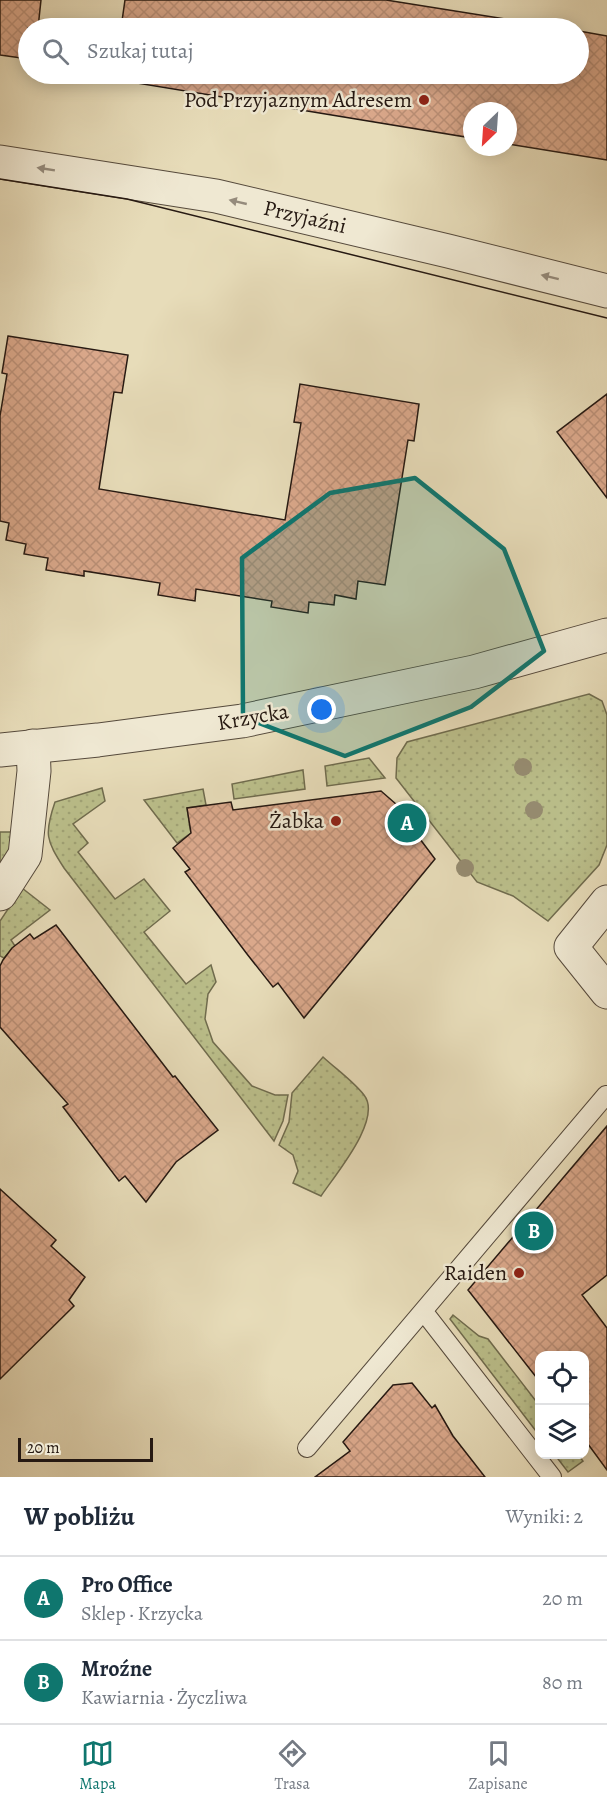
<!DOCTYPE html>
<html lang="pl">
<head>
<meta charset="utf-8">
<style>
	body { margin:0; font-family:Alegreya,serif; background:#f6f6f7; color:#1f2937 }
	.controls { position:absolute; right:18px; bottom:18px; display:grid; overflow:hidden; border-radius:12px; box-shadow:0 3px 15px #0003 }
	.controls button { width:54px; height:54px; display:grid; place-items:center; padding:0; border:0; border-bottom:2px solid #e0e1e3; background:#fff; color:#1f2937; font:30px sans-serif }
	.compass { position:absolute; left:463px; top:102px; width:54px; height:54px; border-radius:50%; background:#fff; box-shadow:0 3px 15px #0003; rotate:205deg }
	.scale { position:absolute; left:18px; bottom:15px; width:135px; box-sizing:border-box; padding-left:6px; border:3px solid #261912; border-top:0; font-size:16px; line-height:21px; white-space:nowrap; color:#261912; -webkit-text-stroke:4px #efe8d2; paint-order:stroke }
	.you { position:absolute; left:322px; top:710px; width:21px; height:21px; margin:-15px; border:4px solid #fff; border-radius:50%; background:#1a73e8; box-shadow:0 0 0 9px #1a73e833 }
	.badge { display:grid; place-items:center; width:39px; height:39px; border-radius:50%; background:#0f766e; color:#fff; font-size:20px; font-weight:700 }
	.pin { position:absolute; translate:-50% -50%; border:3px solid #fff; box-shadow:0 2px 6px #0006 }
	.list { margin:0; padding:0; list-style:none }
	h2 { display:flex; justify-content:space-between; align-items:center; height:78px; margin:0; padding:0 24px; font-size:26px }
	h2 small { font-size:20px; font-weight:400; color:#747a83 }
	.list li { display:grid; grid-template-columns:39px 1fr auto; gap:18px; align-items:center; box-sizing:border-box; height:84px; padding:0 24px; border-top:2px solid #e0e1e3 }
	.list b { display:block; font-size:22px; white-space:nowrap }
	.list p { margin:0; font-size:20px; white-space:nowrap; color:#747a83 }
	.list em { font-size:20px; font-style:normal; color:#747a83 }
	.icon { flex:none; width:33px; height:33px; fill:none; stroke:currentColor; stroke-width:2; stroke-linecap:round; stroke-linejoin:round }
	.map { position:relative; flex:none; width:607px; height:1477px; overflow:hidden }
	.search { position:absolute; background:#fff; box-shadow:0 3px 15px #0003; left:18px; right:18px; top:18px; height:66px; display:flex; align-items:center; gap:15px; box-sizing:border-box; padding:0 21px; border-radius:33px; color:#747a83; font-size:22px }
	.sheet { height:246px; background:#fff }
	nav { display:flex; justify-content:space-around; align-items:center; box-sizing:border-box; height:84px; border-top:2px solid #e0e1e3; background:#fff; font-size:16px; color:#747a83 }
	nav a { display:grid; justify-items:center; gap:3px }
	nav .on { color:#0f766e }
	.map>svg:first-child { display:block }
</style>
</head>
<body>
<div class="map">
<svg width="607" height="1477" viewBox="0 0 607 1477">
	<defs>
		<pattern id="grass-dots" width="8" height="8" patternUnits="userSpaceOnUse" patternTransform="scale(1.5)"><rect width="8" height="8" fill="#bbbf8b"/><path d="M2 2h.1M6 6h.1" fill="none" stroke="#a1a477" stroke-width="1.8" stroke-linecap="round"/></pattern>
		<pattern id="building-cross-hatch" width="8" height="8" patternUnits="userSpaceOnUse" patternTransform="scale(1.5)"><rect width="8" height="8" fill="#daa88b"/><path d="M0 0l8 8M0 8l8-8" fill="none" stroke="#bb9077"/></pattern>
	</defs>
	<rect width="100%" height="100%" fill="#e7dcb9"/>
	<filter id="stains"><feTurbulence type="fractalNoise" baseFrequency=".00333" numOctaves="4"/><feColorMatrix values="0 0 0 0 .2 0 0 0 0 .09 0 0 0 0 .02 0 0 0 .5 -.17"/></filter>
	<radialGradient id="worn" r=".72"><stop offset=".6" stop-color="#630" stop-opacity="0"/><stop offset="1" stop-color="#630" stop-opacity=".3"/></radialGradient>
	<path fill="url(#grass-dots)" stroke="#706c4e" stroke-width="1.5" d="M 589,694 L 602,701 L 607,715 L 607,845 L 599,865 L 548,921 L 513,896 L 477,882 L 396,778 L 397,758 L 407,742 Z
		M 369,758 L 385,778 L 327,786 L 325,766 Z
		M 303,770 L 305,789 L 234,799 L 232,784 Z
		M 102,788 L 105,801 L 73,824 L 88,843 L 78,852 L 115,899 L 144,879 L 170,911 L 144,932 L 186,984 L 211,965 L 216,982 L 208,994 L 205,1019 L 213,1042 L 252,1086 L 275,1095 L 288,1095 L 283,1121 L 274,1141 L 64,868 C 46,840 44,834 55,802 Z
		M 203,789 L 206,805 L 187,808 L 191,833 L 177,843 L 144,800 Z
		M 0,832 L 13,832 L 10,853 L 0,870 Z
		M 22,888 L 50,910 L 11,940 L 15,946 L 4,958 L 0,956 L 0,921 Z
		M 323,1057 C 336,1069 353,1081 364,1095 C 383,1119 335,1175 321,1196 L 293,1183 L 298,1171 L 293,1155 L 279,1145 L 289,1122 L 292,1093 Z
		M 453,1315 L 479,1336 L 488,1339 L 539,1405 L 539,1435 L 450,1319 Z
		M 555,1455 L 578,1455 L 583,1461 L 568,1472 Z"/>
	<path fill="url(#building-cross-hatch)" stroke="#261912" stroke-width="1.5" d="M 0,0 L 41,0 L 38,28 L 28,28 L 28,59 L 0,55 Z
		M 125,0 L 386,0 L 561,28 L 121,28 Z
		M 579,31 L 607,36 L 607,160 L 508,144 L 508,111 L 472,111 L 472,138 L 112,79 L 113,74 L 579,74 Z
		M 8,336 L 128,355 L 122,393 L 114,392 L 99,489 L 285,520 L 301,423 L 294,422 L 300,384 L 419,404 L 414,441 L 408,440 L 385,585 L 358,581 L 356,599 L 335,595 L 334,605 L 309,602 L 308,613 L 271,607 L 272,601 L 196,589 L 195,601 L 158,595 L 160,583 L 84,571 L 84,576 L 46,570 L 48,558 L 24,554 L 26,544 L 6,540 L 9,523 L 0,521 L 0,416 L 7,374 L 2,373 Z
		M 607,394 L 607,498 L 557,432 Z
		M 381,791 L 420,825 L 414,831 L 435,859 L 304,1018 L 278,983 L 273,987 L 247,954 L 185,872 L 190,869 L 173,848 L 191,833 L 187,808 L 231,802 L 233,810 Z
		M 56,925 L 173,1077 L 175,1076 L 218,1130 L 176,1162 L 146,1202 L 125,1176 L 119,1181 L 63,1107 L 68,1104 L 0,1027 L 0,966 L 3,960 L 12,948 L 30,934 L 34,939 Z
		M 607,1126 L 607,1275 L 582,1295 L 607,1328 L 607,1470 L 585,1440 L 585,1356 L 540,1356 L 540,1382 L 468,1290 Z
		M 0,1189 L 56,1240 L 51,1246 L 85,1277 L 69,1300 L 74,1306 L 0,1379 Z
		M 412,1383 L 432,1408 L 435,1405 L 453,1436 L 485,1477 L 315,1477 L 350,1451 L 343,1442 L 393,1385 Z"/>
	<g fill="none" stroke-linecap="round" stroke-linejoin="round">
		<defs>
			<path id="service" d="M 424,1312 L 552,1477
				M 307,1448 L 606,1095"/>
			<path id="minor" d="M 0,894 L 25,855 L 34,771 L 33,746
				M 607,902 L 571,947 L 607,992"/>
			<path id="tertiary" d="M 0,162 L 216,196 L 448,251 L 607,291
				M 0,750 L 98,740 L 242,721 L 474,672 L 607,635"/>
		</defs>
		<use href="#service" stroke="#564a3c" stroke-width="20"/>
		<use href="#minor" stroke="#564a3c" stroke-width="35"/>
		<use href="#tertiary" stroke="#564a3c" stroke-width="35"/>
		<use href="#service" stroke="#efe8d2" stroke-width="18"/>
		<use href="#minor" stroke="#efe8d2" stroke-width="33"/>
		<use href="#tertiary" stroke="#efe8d2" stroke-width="33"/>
		<path stroke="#261912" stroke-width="1.5" d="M 0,179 L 127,199 L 607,318"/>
	</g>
	<g fill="#968c71">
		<circle cx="523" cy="767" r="9"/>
		<circle cx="534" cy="810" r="9"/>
		<circle cx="465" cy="868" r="9"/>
	</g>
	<defs><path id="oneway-solid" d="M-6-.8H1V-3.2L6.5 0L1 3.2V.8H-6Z" transform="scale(1.5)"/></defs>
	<g fill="#958b7c">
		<use href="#oneway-solid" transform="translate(46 169) rotate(-171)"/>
		<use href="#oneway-solid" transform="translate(238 202) rotate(-167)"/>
		<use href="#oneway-solid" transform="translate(550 277) rotate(-166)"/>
	</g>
	<path fill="#0f766e" fill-opacity="0.2" stroke="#0f766e" stroke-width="4.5" stroke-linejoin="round" d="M 415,478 L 504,549 L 544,651 L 471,707 L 345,756 L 243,717 L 242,558 L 330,493 Z"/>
	<g fill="#8f2418" stroke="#efe8d2" stroke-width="2">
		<circle cx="424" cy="100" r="6"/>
		<circle cx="336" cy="821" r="6"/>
		<circle cx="519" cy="1273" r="6"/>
	</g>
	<g text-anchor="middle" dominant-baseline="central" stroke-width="5" stroke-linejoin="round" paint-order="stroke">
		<g font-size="22" fill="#261912" stroke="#efe8d2" text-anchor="end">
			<text x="412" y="100">Pod Przyjaznym Adresem</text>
			<text x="324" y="821">Żabka</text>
			<text x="507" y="1273">Raiden</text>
		</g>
		<g font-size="22" fill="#261912" stroke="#efe8d2">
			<text transform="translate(305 217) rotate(13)">Przyjaźni</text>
			<text transform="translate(253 717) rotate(-10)">Krzycka</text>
		</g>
	</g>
	<rect width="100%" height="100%" filter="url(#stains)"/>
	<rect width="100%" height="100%" fill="url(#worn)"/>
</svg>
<div class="controls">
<button><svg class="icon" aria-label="locate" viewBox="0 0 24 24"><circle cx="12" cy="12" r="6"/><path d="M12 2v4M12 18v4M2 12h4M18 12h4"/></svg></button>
<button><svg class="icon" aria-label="layers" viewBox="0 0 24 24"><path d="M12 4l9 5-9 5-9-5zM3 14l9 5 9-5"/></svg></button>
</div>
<svg class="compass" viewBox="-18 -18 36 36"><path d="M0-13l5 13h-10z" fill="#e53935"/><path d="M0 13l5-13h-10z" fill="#747a83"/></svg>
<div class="scale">20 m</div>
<div class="you"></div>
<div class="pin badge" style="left:407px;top:823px">A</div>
<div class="pin badge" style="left:534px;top:1231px">B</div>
<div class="search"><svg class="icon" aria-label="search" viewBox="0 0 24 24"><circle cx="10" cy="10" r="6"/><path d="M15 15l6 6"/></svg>Szukaj tutaj</div>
</div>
<section class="sheet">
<h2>W pobliżu<small>Wyniki: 2</small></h2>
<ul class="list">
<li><span class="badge">A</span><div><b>Pro Office</b><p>Sklep · Krzycka</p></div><em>20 m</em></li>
<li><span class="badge">B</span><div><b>Mroźne</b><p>Kawiarnia · Życzliwa</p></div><em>80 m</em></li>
</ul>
</section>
<nav>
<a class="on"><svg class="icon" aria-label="map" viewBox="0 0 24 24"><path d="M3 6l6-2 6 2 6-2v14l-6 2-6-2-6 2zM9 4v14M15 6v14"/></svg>Mapa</a>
<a><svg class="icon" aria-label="directions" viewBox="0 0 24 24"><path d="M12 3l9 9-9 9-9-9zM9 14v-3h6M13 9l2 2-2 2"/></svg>Trasa</a>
<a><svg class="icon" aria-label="saved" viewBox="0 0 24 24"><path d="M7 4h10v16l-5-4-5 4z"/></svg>Zapisane</a>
</nav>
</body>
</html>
